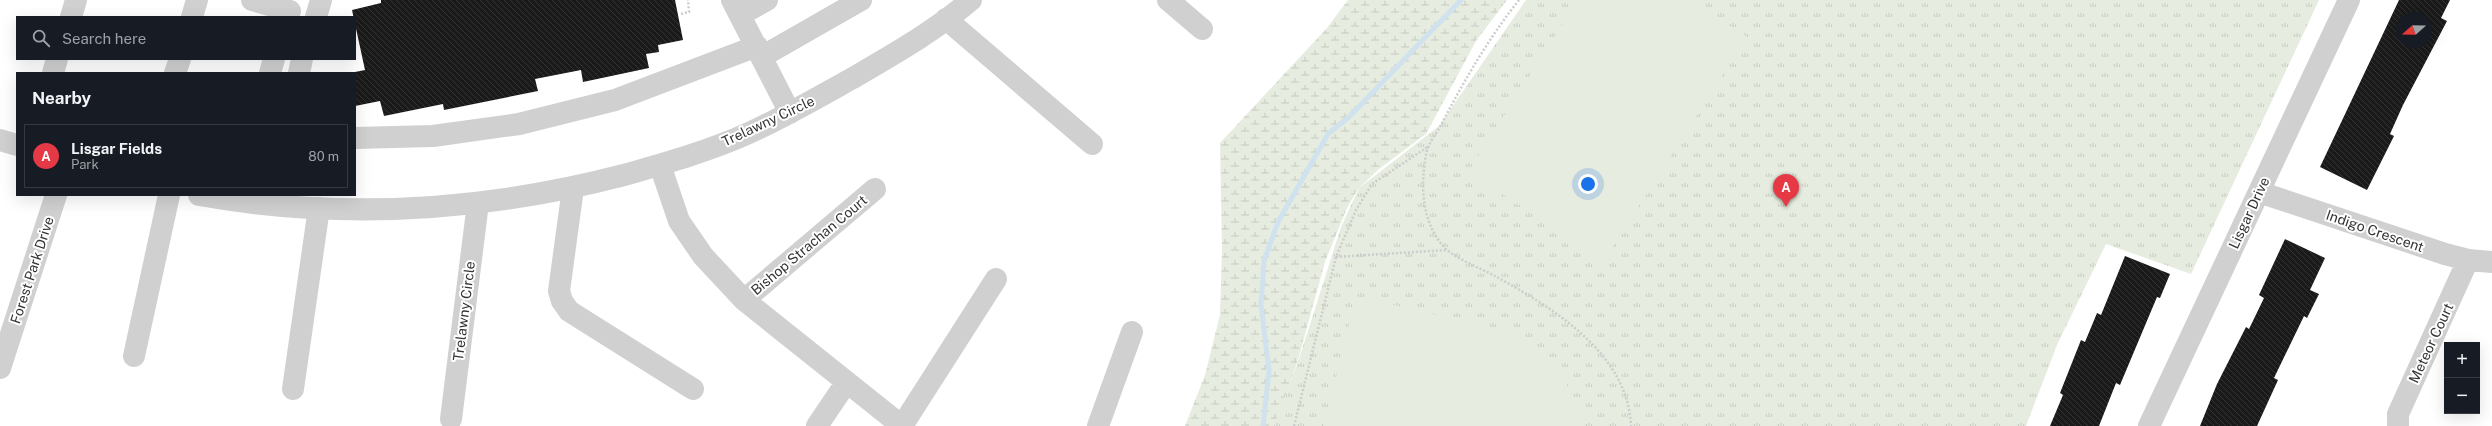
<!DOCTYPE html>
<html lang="en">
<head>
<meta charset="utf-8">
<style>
	body { margin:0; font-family:"Public Sans",sans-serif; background:#242831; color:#f1f3f6 }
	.controls { position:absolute; right:12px; bottom:12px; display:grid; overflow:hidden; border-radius:0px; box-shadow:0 4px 16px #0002 }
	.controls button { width:36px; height:36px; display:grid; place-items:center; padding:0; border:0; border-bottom:1px solid #363941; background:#171b24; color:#f1f3f6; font:20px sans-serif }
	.compass { position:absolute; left:2396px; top:12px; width:36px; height:36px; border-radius:50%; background:#171b24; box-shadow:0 4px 16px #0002; rotate:250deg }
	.you { position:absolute; left:1588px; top:184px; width:14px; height:14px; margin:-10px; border:3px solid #fff; border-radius:50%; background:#1a73e8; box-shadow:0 0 0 6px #1a73e833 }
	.badge { display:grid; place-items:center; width:26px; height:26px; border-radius:50%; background:#e63946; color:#fff; font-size:13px; font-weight:700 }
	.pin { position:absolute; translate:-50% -33px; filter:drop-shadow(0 1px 2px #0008) }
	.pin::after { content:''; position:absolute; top:21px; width:14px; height:12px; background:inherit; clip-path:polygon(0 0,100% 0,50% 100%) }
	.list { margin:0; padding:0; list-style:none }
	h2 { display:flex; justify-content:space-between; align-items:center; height:52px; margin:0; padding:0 16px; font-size:17px }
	h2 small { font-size:13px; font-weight:400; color:#9ea1a6 }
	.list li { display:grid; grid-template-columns:26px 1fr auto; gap:12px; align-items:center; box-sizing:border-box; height:64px; margin:0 8px 8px; padding:0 8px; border:1px solid #363941; border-radius:0px }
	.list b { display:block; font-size:15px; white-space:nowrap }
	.list p { margin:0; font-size:13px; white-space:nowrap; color:#9ea1a6 }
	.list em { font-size:13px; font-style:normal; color:#9ea1a6 }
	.icon { flex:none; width:22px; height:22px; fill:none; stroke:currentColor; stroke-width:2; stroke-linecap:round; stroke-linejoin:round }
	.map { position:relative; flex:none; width:2492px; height:426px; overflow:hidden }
	.search { position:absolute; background:#171b24; box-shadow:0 4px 16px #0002; left:16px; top:16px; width:340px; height:44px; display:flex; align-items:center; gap:10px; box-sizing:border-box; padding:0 14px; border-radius:0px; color:#9ea1a6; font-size:15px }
	.panel { position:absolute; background:#171b24; box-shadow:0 4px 16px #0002; left:16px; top:72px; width:340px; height:124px; border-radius:0px }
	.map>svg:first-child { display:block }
</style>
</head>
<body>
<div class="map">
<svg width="2492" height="426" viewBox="0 0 2492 426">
	<defs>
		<pattern id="wetland-marsh" width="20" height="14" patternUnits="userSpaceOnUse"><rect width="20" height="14" fill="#e6ecdf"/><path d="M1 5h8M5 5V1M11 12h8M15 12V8" fill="none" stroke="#c6cbc0"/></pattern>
		<pattern id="park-tufts" width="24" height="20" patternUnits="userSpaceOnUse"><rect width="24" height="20" fill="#e6ecdf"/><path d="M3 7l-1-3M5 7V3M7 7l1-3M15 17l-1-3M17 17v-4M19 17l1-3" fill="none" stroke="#c6cbc0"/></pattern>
		<pattern id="building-back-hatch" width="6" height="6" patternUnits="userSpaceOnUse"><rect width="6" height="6" fill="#1a1a1a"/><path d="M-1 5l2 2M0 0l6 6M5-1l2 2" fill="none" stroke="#333"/></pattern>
	</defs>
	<rect width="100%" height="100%" fill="#fff"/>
	<path fill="url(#wetland-marsh)" d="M 1348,0 L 1507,0 L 1476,41 L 1426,134 L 1379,169 L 1358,189 L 1347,208 L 1325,262 L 1298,360 L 1275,426 L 1185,426 L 1205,375 L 1220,315 L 1222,250 L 1220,143 L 1327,28 Z"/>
	<path fill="url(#park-tufts)" d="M 1526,0 L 2319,0 L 2191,274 L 2106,244 L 2057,345 L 2026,426 L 1274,426 L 1299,359 L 1341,227 L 1359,188 L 1439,126 Z"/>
	<path fill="#e6ecdf" d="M 1578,0 L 1690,0 L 1747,37 L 1604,260 L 1468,172 Z
		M 1356,296 L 1501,330 L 1533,349 L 1562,375 L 1579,408 L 1585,426 L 1324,426 Z"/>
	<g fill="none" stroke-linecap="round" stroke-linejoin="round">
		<path stroke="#cfe2ee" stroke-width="5" d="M 1263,426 L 1269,371 L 1261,304 L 1264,261 L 1278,222 L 1328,134 L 1350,116 L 1461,0"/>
	</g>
	<path fill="url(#building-back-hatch)" fill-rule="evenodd" d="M 381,0 L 675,0 L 683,40 L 658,45 L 659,52 L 646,54 L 649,68 L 583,82 L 581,70 L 535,79 L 538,91 L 444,110 L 443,104 L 384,116 L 380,101 L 355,106 L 355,72 L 365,70 L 352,10 L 381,3 Z
		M 2399,0 L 2450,0 L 2441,18 L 2447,21 L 2403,105 L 2390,134 L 2394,136 L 2367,190 L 2320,167 ZM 2402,18 L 2426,18 L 2426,42 L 2402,42 Z
		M 2285,239 L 2325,258 L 2310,290 L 2319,294 L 2307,318 L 2304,316 L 2274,378 L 2278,380 L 2257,426 L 2200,426 L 2217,384 L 2246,327 L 2249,329 L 2264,298 L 2259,295 Z
		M 2125,256 L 2170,274 L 2160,298 L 2157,297 L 2120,385 L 2116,383 L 2099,426 L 2050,426 L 2063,395 L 2060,393 L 2081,340 L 2085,342 L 2097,313 L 2101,315 Z"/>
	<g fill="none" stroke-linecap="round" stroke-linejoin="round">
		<path stroke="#cdcdcd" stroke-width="2.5" stroke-dasharray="2 2" stroke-linecap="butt" d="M 1519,0 C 1488,39 1464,81 1441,125 C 1436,134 1427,145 1426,155 C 1420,187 1422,224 1445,248 C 1456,259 1482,269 1495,276 C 1553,308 1628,353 1631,426
			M 681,14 L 689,12 L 688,0
			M 1336,257 L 1446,250
			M 1294,426 L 1336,257 L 1356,210 L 1372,184 L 1429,146"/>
		<path stroke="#d0d0d0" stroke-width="22" d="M 252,0 L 290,11 L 288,17
			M 732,0 L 790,113
			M 1168,0 L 1202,29
			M 740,15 L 767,0
			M 71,17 L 76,0
			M 192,17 L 197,0
			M 316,17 L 321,0
			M 946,19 L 1092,144
			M 763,56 L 861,0
			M 53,73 L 57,59
			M 175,73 L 180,59
			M 270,73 L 274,59
			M 299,73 L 302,59
			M 355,138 L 433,136 L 519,124 L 615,100 L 757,46
			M 0,140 L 17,145
			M 660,165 L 679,221 L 703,256 L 744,300 L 902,426
			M 573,188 L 559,291 L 562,301 L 569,311 L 693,389
			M 2259,192 L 2445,254 L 2468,260 L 2492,262
			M 199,195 C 340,220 485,211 624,175 C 666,163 709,151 749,133 C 784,117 817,98 851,79 C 892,55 935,31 971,0
			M 744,300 L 875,189
			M 134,356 L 169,195
			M 0,368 L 56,195
			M 293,389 L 319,208
			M 451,419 L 478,203
			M 817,426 L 846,383
			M 902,426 L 996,279
			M 1098,426 L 1132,332
			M 2149,426 L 2349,0
			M 2398,426 L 2398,414 L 2468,260"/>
	</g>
	<g text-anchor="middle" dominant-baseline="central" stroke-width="4" stroke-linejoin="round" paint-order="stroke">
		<g font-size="14" fill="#333" stroke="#fff">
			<text transform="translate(768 121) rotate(-25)">Trelawny Circle</text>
			<text transform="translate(2249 213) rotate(-65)">Lisgar Drive</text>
			<text transform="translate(2375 231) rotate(19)">Indigo Crescent</text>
			<text transform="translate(809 245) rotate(-40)">Bishop Strachan Court</text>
			<text transform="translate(32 270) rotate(-72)">Forest Park Drive</text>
			<text transform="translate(464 311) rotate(-83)">Trelawny Circle</text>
			<text transform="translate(2431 343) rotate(-65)">Meteor Court</text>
		</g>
	</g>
</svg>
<div class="controls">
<button>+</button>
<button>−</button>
</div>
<svg class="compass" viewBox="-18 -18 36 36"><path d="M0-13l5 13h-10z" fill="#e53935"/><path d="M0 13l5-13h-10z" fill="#9ea1a6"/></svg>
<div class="you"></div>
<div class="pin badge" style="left:1786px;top:207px">A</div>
<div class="search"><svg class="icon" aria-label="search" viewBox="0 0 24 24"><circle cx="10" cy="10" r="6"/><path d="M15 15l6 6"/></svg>Search here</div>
<section class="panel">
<h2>Nearby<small></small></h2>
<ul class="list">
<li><span class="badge">A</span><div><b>Lisgar Fields</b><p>Park</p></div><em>80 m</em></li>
</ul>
</section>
</div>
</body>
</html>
